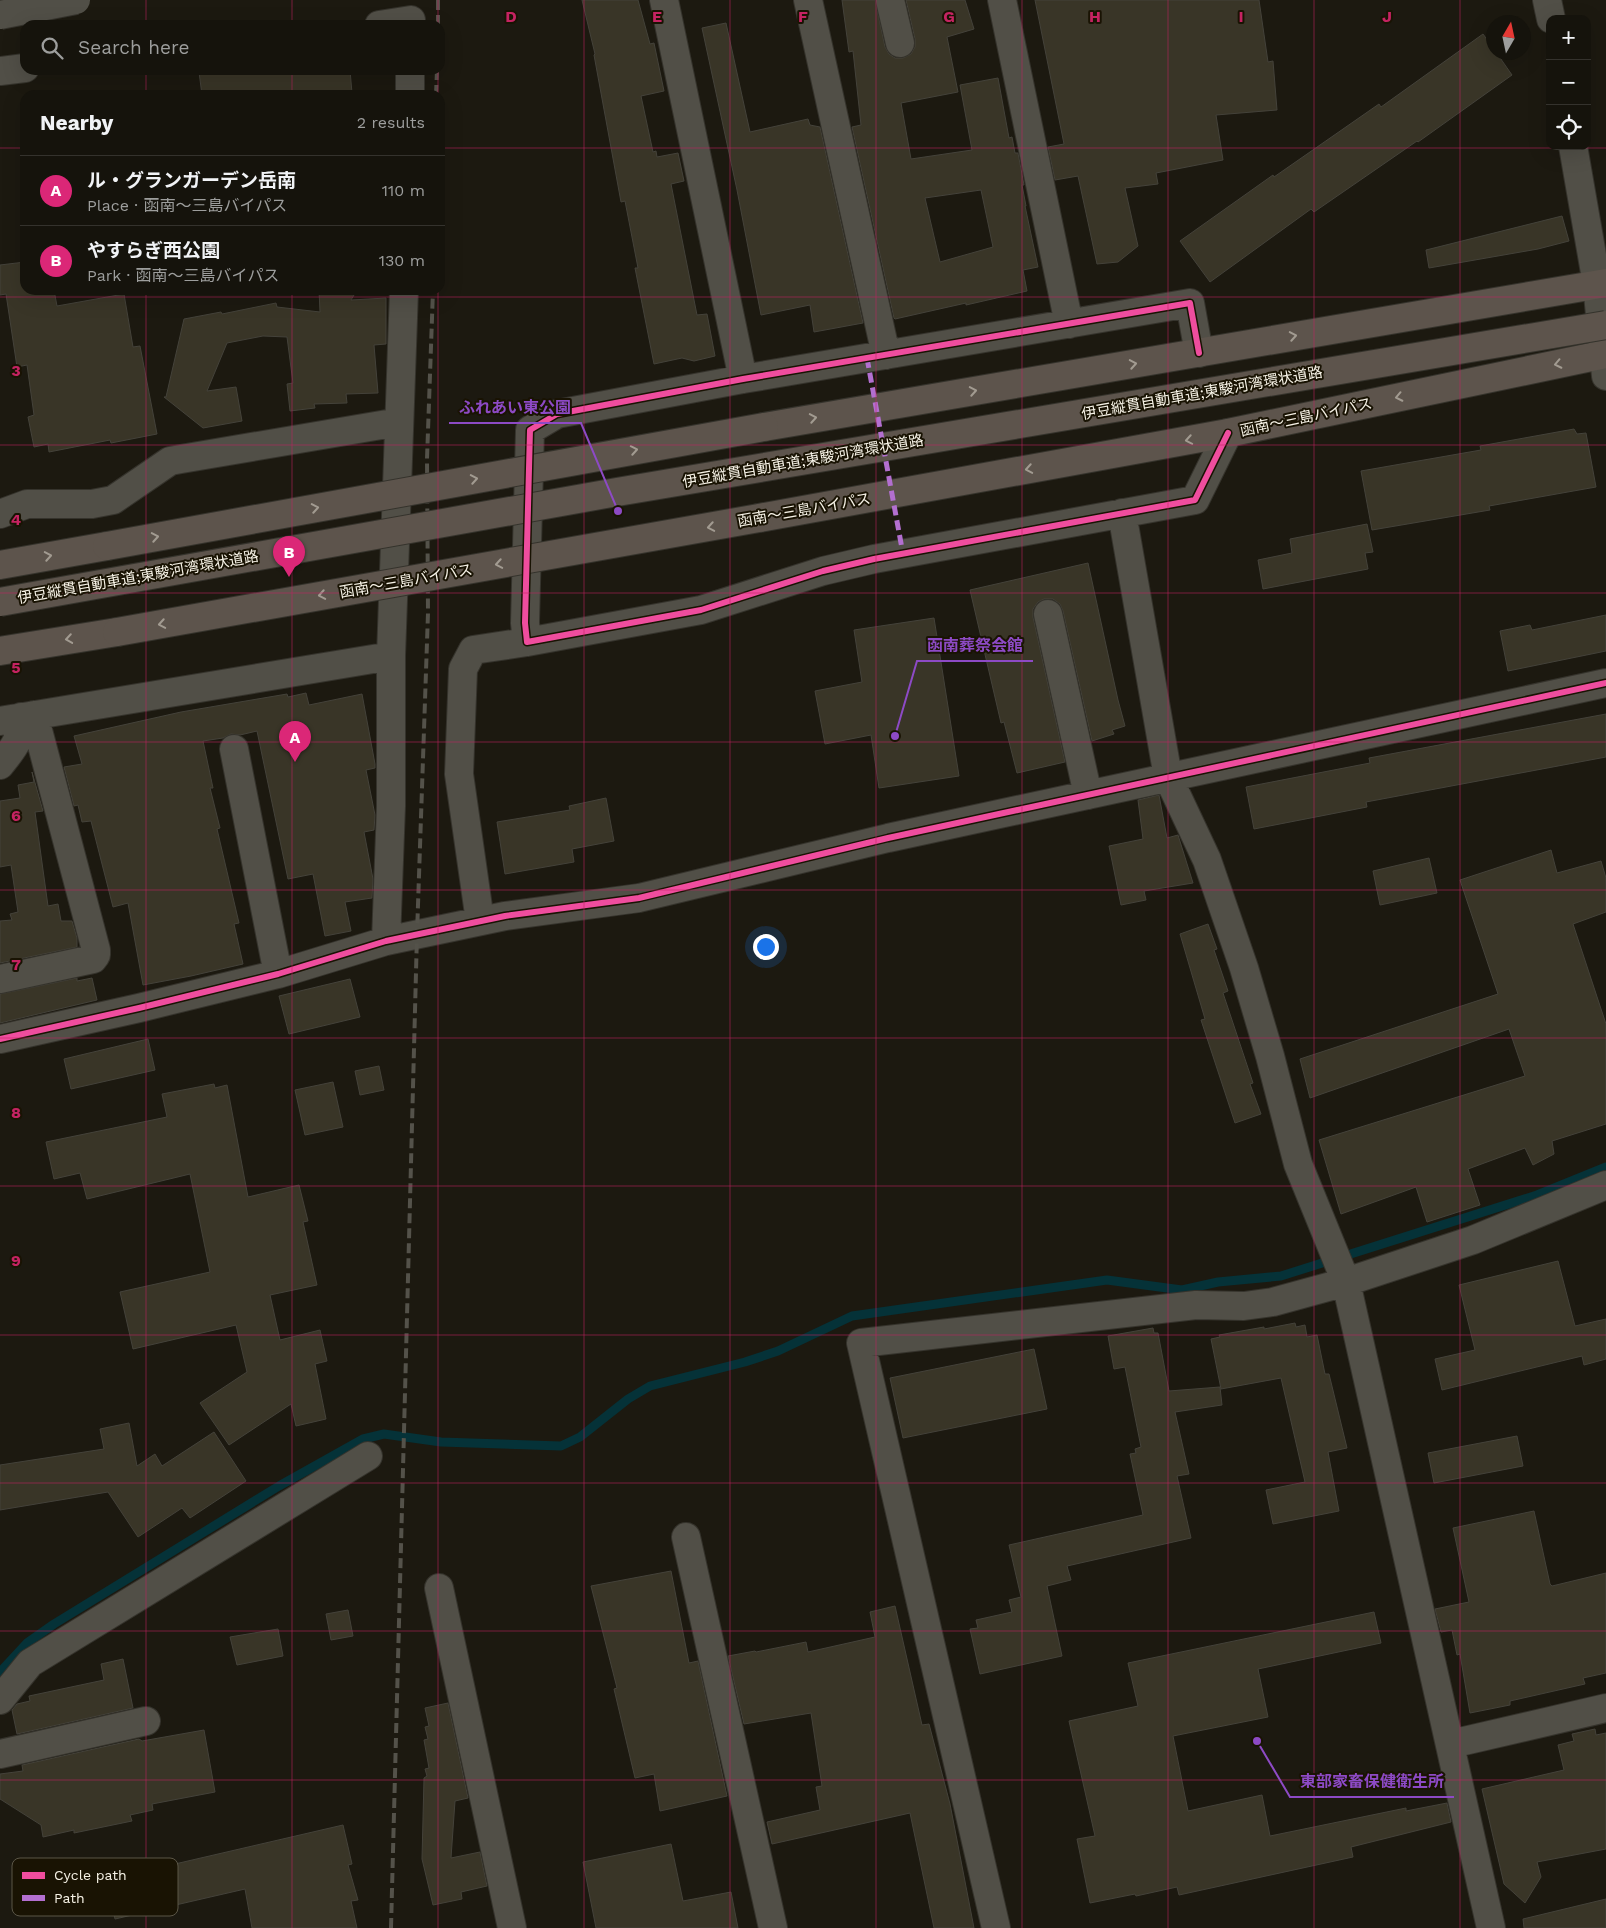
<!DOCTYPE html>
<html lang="en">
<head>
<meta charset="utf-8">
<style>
	body { margin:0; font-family:"Work Sans","Noto Sans JP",sans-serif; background:#1e1c15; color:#f1f3f6 }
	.controls { position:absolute; right:15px; top:15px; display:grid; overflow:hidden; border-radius:10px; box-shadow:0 5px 20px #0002 }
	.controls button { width:45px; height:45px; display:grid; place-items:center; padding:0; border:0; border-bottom:1px solid #34322d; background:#15130c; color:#f1f3f6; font:25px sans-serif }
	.compass { position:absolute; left:1486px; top:15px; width:45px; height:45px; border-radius:50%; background:#15130c; box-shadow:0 5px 20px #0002; rotate:9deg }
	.you { position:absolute; left:765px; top:946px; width:18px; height:18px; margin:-12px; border:4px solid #fff; border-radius:50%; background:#1a73e8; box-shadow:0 0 0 8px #1a73e833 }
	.badge { display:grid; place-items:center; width:32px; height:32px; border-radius:50%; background:#db2777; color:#fff; font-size:16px; font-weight:700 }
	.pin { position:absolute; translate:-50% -41px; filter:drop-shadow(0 1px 2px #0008) }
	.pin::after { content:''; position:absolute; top:26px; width:18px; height:15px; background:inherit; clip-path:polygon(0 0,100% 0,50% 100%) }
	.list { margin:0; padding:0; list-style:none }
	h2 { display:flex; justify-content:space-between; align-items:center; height:65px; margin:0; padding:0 20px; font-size:21px }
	h2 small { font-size:16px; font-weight:400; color:#9d9e9d }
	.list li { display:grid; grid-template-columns:32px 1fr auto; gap:15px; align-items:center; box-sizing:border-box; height:70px; padding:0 20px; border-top:1px solid #34322d }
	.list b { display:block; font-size:19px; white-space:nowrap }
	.list p { margin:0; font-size:16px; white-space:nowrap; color:#9d9e9d }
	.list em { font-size:16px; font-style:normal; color:#9d9e9d }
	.icon { flex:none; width:28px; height:28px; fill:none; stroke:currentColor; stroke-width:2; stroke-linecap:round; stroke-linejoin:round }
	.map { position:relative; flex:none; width:1606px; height:1928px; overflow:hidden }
	.search { position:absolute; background:#15130c; box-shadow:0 5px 20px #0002; left:20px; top:20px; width:425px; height:55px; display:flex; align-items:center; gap:12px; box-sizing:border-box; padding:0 18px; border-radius:15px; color:#9d9e9d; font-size:19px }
	.panel { position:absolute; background:#15130c; box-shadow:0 5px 20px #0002; left:20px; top:90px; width:425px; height:205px; border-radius:15px }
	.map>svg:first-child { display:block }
</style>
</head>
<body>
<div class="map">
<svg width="1606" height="1928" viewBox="0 0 1606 1928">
	<rect width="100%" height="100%" fill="#1c1910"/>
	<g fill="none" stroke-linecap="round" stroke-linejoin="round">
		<path stroke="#053238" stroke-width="9" d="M 0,1672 L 27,1643 L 54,1624 L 279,1486 L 363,1439 L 384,1434 L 441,1442 L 561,1446 L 580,1437 L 628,1399 L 650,1386 L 745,1362 L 778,1351 L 852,1316 L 1107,1280 L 1182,1290 L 1218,1282 L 1281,1276 L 1537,1195 L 1606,1167"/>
	</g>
	<path fill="#393527" stroke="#44423a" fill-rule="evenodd" d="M 582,0 L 638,0 L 650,44 L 654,43 L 664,91 L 641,96 L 653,152 L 656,151 L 657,157 L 678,153 L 684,181 L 671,184 L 697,315 L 707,314 L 715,356 L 694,361 L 682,358 L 654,364 L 635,268 L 638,268 L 625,201 L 621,202 L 594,55 L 595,54 Z
		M 842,0 L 875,0 L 885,47 L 889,54 L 895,58 L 903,58 L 911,54 L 915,47 L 915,39 L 906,0 L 965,0 L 974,29 L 947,37 L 958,92 L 901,103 L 911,159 L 972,150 L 960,85 L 998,78 L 1009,138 L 1012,137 L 1015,153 L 1018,153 L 1024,185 L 1022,185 L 1026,206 L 1025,206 L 1038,267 L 1023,270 L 1027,291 L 966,305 L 966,303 L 895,319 L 894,318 L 852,127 L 861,125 L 853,51 L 849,52 ZM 981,190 L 993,247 L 940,262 L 925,198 Z
		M 1035,0 L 1259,0 L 1268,62 L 1273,61 L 1277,110 L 1216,115 L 1223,160 L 1156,173 L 1158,184 L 1125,188 L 1138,246 L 1118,262 L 1097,264 L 1078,176 L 1055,180 L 1048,147 L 1064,144 Z
		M 726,23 L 750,132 L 808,119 L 810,125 L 820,127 L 863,323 L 814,332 L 810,305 L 761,315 L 737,190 L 702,28 Z
		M 1483,34 L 1494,49 L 1494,52 L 1496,52 L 1512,75 L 1418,142 L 1417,141 L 1314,212 L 1311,209 L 1210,282 L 1180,241 L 1273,175 L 1274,177 L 1379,104 L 1381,107 Z
		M 217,70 L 350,70 L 352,93 L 334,95 L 202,95 L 199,72 Z
		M 1562,216 L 1569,241 L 1538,249 L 1429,268 L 1426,250 Z
		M 25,262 L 25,290 L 54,290 L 57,306 L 124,294 L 133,347 L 140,346 L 157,434 L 111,443 L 110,440 L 49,452 L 48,444 L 34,447 L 28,417 L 34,415 L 27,365 L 17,367 L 6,294 L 0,295 L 0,265 Z
		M 319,290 L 357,290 L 351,300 L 386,298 L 386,344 L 374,345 L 378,393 L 346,394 L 347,403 L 314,404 L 315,408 L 290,411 L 287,384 L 293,383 L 287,337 L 263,336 L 227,343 L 207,391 L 236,387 L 242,421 L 203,428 L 164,397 L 166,397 L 184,319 L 221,312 L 222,314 L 276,303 L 277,307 L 320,312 Z
		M 1574,429 L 1577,434 L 1586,433 L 1596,487 L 1489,506 L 1490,510 L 1372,530 L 1361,471 L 1481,450 L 1480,446 Z
		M 1367,524 L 1373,552 L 1365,553 L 1368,569 L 1263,589 L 1258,560 L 1292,553 L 1290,539 Z
		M 1088,563 L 1118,700 L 1125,726 L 1112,730 L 1114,734 L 1092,741 L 1063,611 L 1060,604 L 1053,599 L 1044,599 L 1038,602 L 1033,609 L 1033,617 L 1065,762 L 1017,773 L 1004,722 L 1001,723 L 970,590 Z
		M 1606,615 L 1606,651 L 1508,671 L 1500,631 L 1530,625 L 1532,630 Z
		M 934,618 L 959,776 L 879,788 L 871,735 L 825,744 L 815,691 L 862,682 L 854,630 Z
		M 306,693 L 309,705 L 362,694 L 375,764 L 375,768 L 366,770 L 375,815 L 374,830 L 364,832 L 373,879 L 372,898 L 345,902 L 351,931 L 325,936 L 313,874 L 288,879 L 257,731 L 240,735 L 231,734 L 223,738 L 203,741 L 213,788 L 210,788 L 220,828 L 217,829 L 239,923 L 234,924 L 243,964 L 191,976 L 143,985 L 128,903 L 113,907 L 91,821 L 82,822 L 78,805 L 74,806 L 64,767 L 82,764 L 74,736 L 181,712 L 287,694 L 288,697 Z
		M 1606,714 L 1606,757 L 1366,802 L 1367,807 L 1254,829 L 1246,787 L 1370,763 L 1369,758 Z
		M 32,772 L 43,811 L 35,812 L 48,906 L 58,904 L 61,921 L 72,921 L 77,938 L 77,947 L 0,963 L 0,921 L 12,920 L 10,914 L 18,912 L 11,865 L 0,867 L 0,801 L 20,798 L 18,785 L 34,782 Z
		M 1159,795 L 1167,838 L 1178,835 L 1193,883 L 1144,891 L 1146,900 L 1121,905 L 1109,846 L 1143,839 L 1138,800 Z
		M 606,798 L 614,841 L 572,849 L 574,862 L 505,874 L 497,822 L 570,810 L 569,806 Z
		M 1551,850 L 1557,873 L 1601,861 L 1606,878 L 1606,912 L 1573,924 L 1606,1024 L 1606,1124 L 1552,1141 L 1554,1154 L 1533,1165 L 1525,1148 L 1468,1169 L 1480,1205 L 1427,1222 L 1416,1187 L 1341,1214 L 1319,1140 L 1525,1076 L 1509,1029 L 1310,1098 L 1300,1059 L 1498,994 L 1460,880 Z
		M 1429,858 L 1437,893 L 1380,905 L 1373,871 Z
		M 1208,924 L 1217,949 L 1214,950 L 1228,991 L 1223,993 L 1253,1083 L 1250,1084 L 1261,1114 L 1235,1123 L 1201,1020 L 1205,1019 L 1180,934 Z
		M 77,978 L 77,981 L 92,978 L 97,1000 L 0,1023 L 0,994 Z
		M 350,979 L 360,1017 L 289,1034 L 279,996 Z
		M 148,1039 L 155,1070 L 71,1089 L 64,1059 Z
		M 379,1066 L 384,1090 L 360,1095 L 355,1071 Z
		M 333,1082 L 343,1127 L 305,1135 L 295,1090 Z
		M 214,1084 L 215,1088 L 227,1085 L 248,1197 L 299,1185 L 308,1221 L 303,1222 L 317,1285 L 270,1295 L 280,1340 L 320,1330 L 327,1361 L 315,1364 L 326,1419 L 296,1426 L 291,1404 L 229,1445 L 200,1403 L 247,1372 L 236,1325 L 133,1349 L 120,1292 L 210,1272 L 190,1174 L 87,1199 L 80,1173 L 54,1179 L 46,1142 L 167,1117 L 162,1094 Z
		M 1558,1261 L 1575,1326 L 1606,1319 L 1606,1359 L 1584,1365 L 1582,1356 L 1442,1390 L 1435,1359 L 1475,1350 L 1459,1285 Z
		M 1295,1323 L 1296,1327 L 1305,1325 L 1307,1337 L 1317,1335 L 1325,1374 L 1329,1374 L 1347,1448 L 1328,1452 L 1339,1511 L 1273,1524 L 1266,1490 L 1305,1482 L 1281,1378 L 1221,1389 L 1211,1339 L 1220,1337 L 1219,1335 L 1264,1327 L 1264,1329 Z
		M 1153,1328 L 1154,1333 L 1158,1333 L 1169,1391 L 1220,1387 L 1222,1405 L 1175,1412 L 1189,1474 L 1177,1476 L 1191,1538 L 1067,1566 L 1071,1580 L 1047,1586 L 1062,1656 L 980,1674 L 970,1629 L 978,1628 L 976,1620 L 1012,1612 L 1009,1600 L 1021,1597 L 1009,1545 L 1143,1515 L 1130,1454 L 1136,1453 L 1135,1449 L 1141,1447 L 1125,1367 L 1114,1369 L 1108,1336 Z
		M 1034,1349 L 1047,1409 L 903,1438 L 890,1378 Z
		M 129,1423 L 137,1466 L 155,1454 L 162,1466 L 214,1432 L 246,1481 L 190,1518 L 182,1508 L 138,1537 L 108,1492 L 0,1510 L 0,1465 L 104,1449 L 100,1429 Z
		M 1517,1436 L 1523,1466 L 1434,1483 L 1428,1453 Z
		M 1534,1511 L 1550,1584 L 1552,1586 L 1606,1573 L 1606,1673 L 1583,1678 L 1585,1684 L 1510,1701 L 1510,1705 L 1470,1713 L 1460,1654 L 1457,1655 L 1452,1630 L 1441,1632 L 1435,1609 L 1469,1602 L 1453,1528 Z
		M 671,1571 L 689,1663 L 698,1661 L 727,1796 L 660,1811 L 654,1774 L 635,1778 L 614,1689 L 617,1688 L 591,1586 Z
		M 895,1606 L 922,1725 L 929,1724 L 950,1804 L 974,1928 L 934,1928 L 910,1813 L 772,1844 L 767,1822 L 820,1810 L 816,1787 L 822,1786 L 811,1713 L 744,1724 L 728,1656 L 755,1651 L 756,1652 L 806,1642 L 808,1652 L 875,1637 L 870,1612 Z
		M 348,1610 L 353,1636 L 331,1640 L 326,1614 Z
		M 1374,1612 L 1381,1643 L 1258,1669 L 1268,1717 L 1173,1736 L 1188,1811 L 1262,1795 L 1270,1836 L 1406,1808 L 1406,1811 L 1447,1803 L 1451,1822 L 1351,1847 L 1353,1857 L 1179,1895 L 1177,1887 L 1136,1896 L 1135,1894 L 1090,1903 L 1077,1839 L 1095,1836 L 1069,1721 L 1138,1706 L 1128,1663 Z
		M 278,1629 L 283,1656 L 237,1665 L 230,1637 Z
		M 123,1659 L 133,1708 L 17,1734 L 12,1710 L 17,1704 L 30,1701 L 29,1696 L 104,1680 L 101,1664 Z
		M 448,1703 L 468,1798 L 455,1801 L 451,1858 L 480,1852 L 487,1886 L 461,1892 L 462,1899 L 433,1905 L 422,1859 L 424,1778 L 427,1776 L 425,1769 L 429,1768 L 424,1740 L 428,1739 L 425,1727 L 429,1726 L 425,1708 Z
		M 1595,1729 L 1596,1735 L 1606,1733 L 1606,1849 L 1537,1862 L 1541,1877 L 1525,1903 L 1504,1884 L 1482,1789 L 1564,1770 L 1558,1745 L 1574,1741 L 1572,1734 Z
		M 204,1730 L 215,1792 L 152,1804 L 153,1810 L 130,1815 L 132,1821 L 74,1833 L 74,1830 L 43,1837 L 41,1825 L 0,1799 L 0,1774 L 23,1771 L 22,1765 L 139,1739 L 142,1741 Z
		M 343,1825 L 352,1864 L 348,1865 L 358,1900 L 351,1901 L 357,1928 L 252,1928 L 245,1889 L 115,1919 L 106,1880 Z
		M 671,1844 L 683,1901 L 731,1892 L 738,1928 L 596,1928 L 583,1862 Z
		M 1606,1899 L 1606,1928 L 1524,1928 L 1523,1919 Z"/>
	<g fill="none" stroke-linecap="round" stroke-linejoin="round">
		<defs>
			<path id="minor" d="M 664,0 L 743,379
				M 808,0 L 886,355
				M 890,0 L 900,43
				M 1002,0 L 1069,324
				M 1547,0 L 1551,19
				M 379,25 L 411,20
				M 0,71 L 25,68
				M 410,95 L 410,70
				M 1573,146 L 1597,284 L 1606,376
				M 1199,353 L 1190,303 L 743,379 L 557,414 L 530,430 L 525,623 L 527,642 L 701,610 L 823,571 L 874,559 L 1195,500 L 1228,433
				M 1122,513 L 1168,777 L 1207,860 L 1244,968 L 1270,1056 L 1298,1164 L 1346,1282 L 1491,1928
				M 0,514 L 27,504 L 92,504 L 113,500 L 170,461 L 181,459 L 399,422
				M 1048,614 L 1088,795
				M 0,721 L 391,656
				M 234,749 L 278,974
				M 0,765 C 15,746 20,742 21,717
				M 480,921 L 459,774 L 463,669 L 473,650 L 527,642
				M 386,941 L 391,806 L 391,656 L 404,290
				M 0,979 L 93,959 L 96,955 L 96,950 L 34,715
				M 0,1039 L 139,1008 L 278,974 L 386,941 L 505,916 L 639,898 L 888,838 L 1606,683
				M 686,1537 L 773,1928
				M 439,1588 L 512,1928
				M 0,1700 L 30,1663 L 368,1456
				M 1451,1744 L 1606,1708
				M 0,1754 L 146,1721
				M 996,1928 L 861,1343 L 1196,1305 L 1244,1306 L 1273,1302 L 1346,1282 L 1473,1240 L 1606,1185"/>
			<path id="highway" d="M 764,427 L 1606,283
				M 759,518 L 1228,433 L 1606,354
				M 0,565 L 107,546
				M 0,651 L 117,632"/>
		</defs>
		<use href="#minor" stroke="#35332c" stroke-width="30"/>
		<use href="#highway" stroke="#35332c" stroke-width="30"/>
		<use href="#minor" stroke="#514f47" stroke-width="28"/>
		<use href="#highway" stroke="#5d544c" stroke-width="28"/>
		<path stroke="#54524a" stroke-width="4" stroke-dasharray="10 5" stroke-linecap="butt" d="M 438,25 L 438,0
			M 436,95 L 437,70
			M 391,1928 L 417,934 L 428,613 L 427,459 L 433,290"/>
		<defs>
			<path id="minor-bridge" d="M 0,15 L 76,0"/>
			<path id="highway-bridge" d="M 107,546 L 764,427
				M 0,602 L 617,492 L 1606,325
				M 117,632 L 759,518"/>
		</defs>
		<use href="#minor-bridge" stroke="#35332c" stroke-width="30" stroke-linecap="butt"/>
		<use href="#highway-bridge" stroke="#35332c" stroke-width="30" stroke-linecap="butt"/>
		<use href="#minor-bridge" stroke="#514f47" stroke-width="28"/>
		<use href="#highway-bridge" stroke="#5d544c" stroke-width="28"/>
		<path stroke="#b36fd0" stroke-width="5" stroke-dasharray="10 5" stroke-linecap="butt" d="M 867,358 L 903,554"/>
		<defs>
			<path id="cycleway" d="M 1199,353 L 1190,303 L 743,379 L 557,414 L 530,430 L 525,623 L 527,642 L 701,610 L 823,571 L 874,559 L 1195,500 L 1228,433
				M 0,1039 L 139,1008 L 278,974 L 386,941 L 505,916 L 639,898 L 888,838 L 1606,683"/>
		</defs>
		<use href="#cycleway" stroke="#191303" stroke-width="9"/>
		<use href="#cycleway" stroke="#ef4d9e" stroke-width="6"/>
	</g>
	<defs><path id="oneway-chevron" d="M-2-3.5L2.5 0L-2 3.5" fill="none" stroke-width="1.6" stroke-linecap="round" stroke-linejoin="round" transform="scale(1.25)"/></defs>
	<g stroke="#a29b91">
		<use href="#oneway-chevron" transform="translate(1293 336) rotate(-10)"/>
		<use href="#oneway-chevron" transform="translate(1133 364) rotate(-10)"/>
		<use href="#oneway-chevron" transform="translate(1558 364) rotate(168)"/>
		<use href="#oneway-chevron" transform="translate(973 391) rotate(-10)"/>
		<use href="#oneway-chevron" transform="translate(1399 397) rotate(168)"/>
		<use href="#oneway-chevron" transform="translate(813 418) rotate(-10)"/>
		<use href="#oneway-chevron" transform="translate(1189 440) rotate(170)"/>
		<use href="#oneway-chevron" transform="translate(634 450) rotate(-10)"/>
		<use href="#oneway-chevron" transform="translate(1029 469) rotate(170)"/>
		<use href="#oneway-chevron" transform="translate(474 479) rotate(-10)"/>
		<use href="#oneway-chevron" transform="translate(315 508) rotate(-10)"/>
		<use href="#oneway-chevron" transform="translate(711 527) rotate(170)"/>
		<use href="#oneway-chevron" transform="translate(155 537) rotate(-10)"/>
		<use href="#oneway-chevron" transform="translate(48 556) rotate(-10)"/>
		<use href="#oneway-chevron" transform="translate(499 564) rotate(170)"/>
		<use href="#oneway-chevron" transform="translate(322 595) rotate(170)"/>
		<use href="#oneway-chevron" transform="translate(162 624) rotate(170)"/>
		<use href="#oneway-chevron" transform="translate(69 639) rotate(171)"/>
	</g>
	<path fill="none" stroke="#c52362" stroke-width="1" stroke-opacity="0.55" d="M 146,0 L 146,25M 292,0 L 292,25M 438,0 L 438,25M 584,0 L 584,1928M 730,0 L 730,1928M 876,0 L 876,1928M 1022,0 L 1022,1928M 1168,0 L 1168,1928M 1314,0 L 1314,1928M 1460,0 L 1460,1928M 146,70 L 146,95M 292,70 L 292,95M 438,70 L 438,95M 0,148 L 25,148M 440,148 L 1606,148M 146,290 L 146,1928M 292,290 L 292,1928M 438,290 L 438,1928M 0,297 L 1606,297M 0,445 L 1606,445M 0,593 L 1606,593M 0,742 L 1606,742M 0,890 L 1606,890M 0,1038 L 1606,1038M 0,1186 L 1606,1186M 0,1335 L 1606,1335M 0,1483 L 1606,1483M 0,1631 L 1606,1631M 0,1780 L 1606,1780"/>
	<g text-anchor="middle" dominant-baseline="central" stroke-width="4" stroke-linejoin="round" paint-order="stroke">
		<g font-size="15" fill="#f6f2e6" stroke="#191303">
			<text transform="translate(1202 393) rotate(-10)">伊豆縦貫自動車道;東駿河湾環状道路</text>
			<text transform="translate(1306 417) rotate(-12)">函南～三島バイパス</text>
			<text transform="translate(803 461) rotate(-10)">伊豆縦貫自動車道;東駿河湾環状道路</text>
			<text transform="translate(804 510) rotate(-10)">函南～三島バイパス</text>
			<text transform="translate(138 577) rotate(-10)">伊豆縦貫自動車道;東駿河湾環状道路</text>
			<text transform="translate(406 581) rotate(-10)">函南～三島バイパス</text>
		</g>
	</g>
	<rect x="12" y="1858" width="166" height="58" rx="8" fill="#191303" stroke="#5b5647" stroke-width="1"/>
	<rect x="22" y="1872" width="23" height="7" fill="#ef4d9e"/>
	<rect x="22" y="1895" width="23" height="6" fill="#b36fd0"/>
	<g font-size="14" fill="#f6f2e6">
		<text x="54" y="1880">Cycle path</text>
		<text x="54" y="1903">Path</text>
	</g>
	<g font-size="16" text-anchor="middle" font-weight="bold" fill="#c52362" stroke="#191303" stroke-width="4" stroke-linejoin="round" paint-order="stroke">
		<text x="511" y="22">D</text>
		<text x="657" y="22">E</text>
		<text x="803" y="22">F</text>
		<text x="949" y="22">G</text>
		<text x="1095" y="22">H</text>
		<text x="1241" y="22">I</text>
		<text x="1387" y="22">J</text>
		<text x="16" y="376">3</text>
		<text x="16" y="525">4</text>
		<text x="16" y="673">5</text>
		<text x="16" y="821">6</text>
		<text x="16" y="970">7</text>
		<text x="16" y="1118">8</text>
		<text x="16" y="1266">9</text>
	</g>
	<path fill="none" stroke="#8d4ac5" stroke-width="2" d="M618 511L581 423H449M895 736L917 661H1033M1257 1741L1290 1797H1454"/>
	<g fill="#8d4ac5" stroke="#191303" stroke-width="2">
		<circle cx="618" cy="511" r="5"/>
		<circle cx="895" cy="736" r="5"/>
		<circle cx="1257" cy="1741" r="5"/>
	</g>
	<g font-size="16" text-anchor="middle" font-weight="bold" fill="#8d4ac5" stroke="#191303" stroke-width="4" stroke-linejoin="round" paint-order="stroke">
		<text x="515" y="413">ふれあい東公園</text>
		<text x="975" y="651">函南葬祭会館</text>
		<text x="1372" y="1787">東部家畜保健衛生所</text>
	</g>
</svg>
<div class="controls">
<button>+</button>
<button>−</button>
<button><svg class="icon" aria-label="locate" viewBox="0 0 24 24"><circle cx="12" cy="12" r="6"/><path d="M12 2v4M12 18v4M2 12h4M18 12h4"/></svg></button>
</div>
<svg class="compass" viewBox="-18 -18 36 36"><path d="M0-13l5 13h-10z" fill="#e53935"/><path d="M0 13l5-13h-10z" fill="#9d9e9d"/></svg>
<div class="you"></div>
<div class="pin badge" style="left:295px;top:762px">A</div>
<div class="pin badge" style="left:289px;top:577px">B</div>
<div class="search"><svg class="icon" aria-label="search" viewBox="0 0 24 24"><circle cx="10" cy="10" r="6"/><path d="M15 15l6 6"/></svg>Search here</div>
<section class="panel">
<h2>Nearby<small>2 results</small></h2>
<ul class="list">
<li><span class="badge">A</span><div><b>ル・グランガーデン岳南</b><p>Place · 函南～三島バイパス</p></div><em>110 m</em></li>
<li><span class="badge">B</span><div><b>やすらぎ西公園</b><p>Park · 函南～三島バイパス</p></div><em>130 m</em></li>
</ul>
</section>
</div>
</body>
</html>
